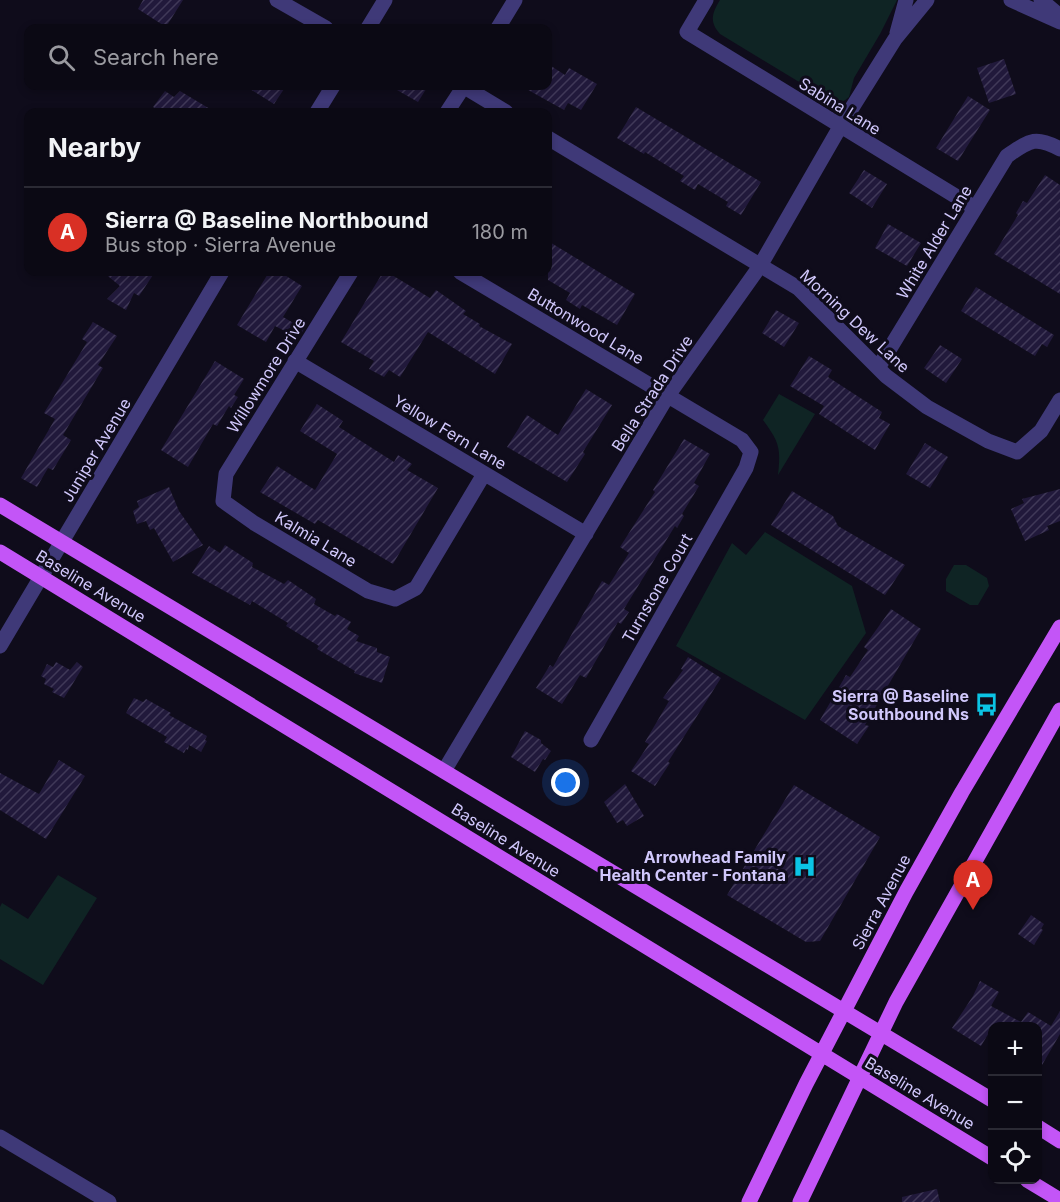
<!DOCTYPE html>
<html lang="en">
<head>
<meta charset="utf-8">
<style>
	body { margin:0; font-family:Inter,sans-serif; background:#14121d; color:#f1f3f6 }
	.controls { position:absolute; right:18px; bottom:18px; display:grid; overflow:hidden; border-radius:12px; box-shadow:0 3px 9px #0003 }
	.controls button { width:54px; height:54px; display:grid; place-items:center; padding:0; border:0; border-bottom:2px solid #2b2a34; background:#0b0914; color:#f1f3f6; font:30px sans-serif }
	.you { position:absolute; left:566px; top:783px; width:21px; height:21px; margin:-15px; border:4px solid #fff; border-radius:50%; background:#1a73e8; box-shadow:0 0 0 9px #1a73e833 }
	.badge { display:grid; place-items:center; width:39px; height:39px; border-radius:50%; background:#d93025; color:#fff; font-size:20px; font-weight:700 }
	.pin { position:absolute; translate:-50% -50px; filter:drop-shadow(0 2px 3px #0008) }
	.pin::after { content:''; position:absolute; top:32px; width:21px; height:18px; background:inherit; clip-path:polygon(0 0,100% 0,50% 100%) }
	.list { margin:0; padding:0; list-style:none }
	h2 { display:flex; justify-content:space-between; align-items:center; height:78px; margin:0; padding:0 24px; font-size:26px }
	h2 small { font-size:20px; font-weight:400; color:#9a9aa0 }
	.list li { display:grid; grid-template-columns:39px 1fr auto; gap:18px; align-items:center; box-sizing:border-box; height:90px; padding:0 24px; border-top:2px solid #2b2a34 }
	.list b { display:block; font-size:22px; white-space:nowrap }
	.list p { margin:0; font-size:20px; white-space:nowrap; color:#9a9aa0 }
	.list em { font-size:20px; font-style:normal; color:#9a9aa0 }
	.icon { flex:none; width:33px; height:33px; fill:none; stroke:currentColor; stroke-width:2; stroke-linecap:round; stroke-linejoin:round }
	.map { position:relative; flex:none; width:1060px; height:1202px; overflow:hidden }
	.search { position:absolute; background:#0b0914; box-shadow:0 3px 9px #0003; left:24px; top:24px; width:528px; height:66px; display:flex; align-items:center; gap:15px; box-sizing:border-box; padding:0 21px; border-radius:12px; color:#9a9aa0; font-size:22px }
	.panel { position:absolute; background:#0b0914; box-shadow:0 3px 9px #0003; left:24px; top:108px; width:528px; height:168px; border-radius:12px }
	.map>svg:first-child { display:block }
</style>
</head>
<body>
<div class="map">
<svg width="1060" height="1202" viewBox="0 0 1060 1202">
	<defs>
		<pattern id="building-hatch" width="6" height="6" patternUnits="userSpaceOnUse" patternTransform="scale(1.5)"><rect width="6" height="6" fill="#21193b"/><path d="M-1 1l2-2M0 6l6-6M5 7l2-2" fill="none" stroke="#403958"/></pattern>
	</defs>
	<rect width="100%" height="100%" fill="#0f0c1b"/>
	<path fill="#0f2424" d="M 720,0 L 897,0 L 880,34 L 854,78 L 849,97 C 836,109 824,104 814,91 L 720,34 C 709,22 712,13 720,0 Z
		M 779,394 L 815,414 L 778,475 C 781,447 779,442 763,420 Z
		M 765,532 L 852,586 L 866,633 L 805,720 L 676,646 L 732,543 L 746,555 Z
		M 954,565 L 966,565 L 987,578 L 989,586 L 978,605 L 970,605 L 946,591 L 946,579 Z
		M 58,875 L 97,898 L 43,985 L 0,959 L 0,907 L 2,903 L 28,919 Z"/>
	<path fill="url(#building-hatch)" d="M 143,0 L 183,0 L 166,27 L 138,9 Z
		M 1004,59 L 1016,94 L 989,103 L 977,68 Z
		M 548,64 L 565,75 L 569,68 L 597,84 L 581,110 L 568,103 L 564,110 L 521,86 L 548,86 Z
		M 245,86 L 286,86 L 274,104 Z
		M 390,86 L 428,86 L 418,102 Z
		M 165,91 L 174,97 L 180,91 L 215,112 L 162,112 L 153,107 Z
		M 968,96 L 990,110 L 958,161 L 936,148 Z
		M 636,107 L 761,182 L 741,215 L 726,206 L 728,202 L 698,184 L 695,190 L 680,181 L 684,176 L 645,152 L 644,154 L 617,138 Z
		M 864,170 L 887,184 L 872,208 L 849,193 Z
		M 1045,175 L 1060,185 L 1060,294 L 994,254 L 1018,215 L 1016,213 L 1023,201 L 1027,203 Z
		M 888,224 L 921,243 L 907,266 L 875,248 Z
		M 548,241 L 635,294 L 617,325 L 582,305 L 580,309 L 566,300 L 570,293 L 548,280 Z
		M 103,272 L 155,272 L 139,296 L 134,293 L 126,310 L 107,299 L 120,286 Z
		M 269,272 L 280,272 L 302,286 L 283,317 L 304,329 L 299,338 L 275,326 L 266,342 L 237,325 Z
		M 383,272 L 387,272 L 430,298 L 436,290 L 466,311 L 463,314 L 480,324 L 479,326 L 512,344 L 495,374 L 428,332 L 400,377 L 389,370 L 384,377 L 369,369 L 374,361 L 341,342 Z
		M 976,287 L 1054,335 L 1047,347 L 1042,344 L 1035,356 L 961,311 Z
		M 776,310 L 799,323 L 784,347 L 762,333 Z
		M 93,322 L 117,336 L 98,365 L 103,368 L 63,435 L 71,440 L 53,470 L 48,468 L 37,487 L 21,478 L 55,419 L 44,413 L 87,342 L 82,339 Z
		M 940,345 L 962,359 L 946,383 L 924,368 Z
		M 809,356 L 832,370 L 828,377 L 882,412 L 879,418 L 890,424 L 875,450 L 819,414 L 824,406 L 790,386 Z
		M 215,361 L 244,379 L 234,395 L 238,397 L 231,408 L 229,406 L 217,426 L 213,424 L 188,467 L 161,450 Z
		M 586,389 L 612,405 L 583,452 L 585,454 L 567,482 L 507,447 L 527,415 L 558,435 Z
		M 317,404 L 343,421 L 339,427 L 394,462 L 398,455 L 412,464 L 407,470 L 438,488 L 393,564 L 318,520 L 315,524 L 260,492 L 277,466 L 315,490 L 337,454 L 300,431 Z
		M 684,439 L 710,454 L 694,483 L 699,486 L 682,514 L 684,516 L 677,528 L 675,526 L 624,609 L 629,612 L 621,624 L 618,622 L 586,678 L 580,675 L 562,704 L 536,688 L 550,665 L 553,667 L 602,581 L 609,585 L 629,553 L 620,547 L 655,492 L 653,490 Z
		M 925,443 L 948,457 L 930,488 L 906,474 Z
		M 169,487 L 179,511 L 203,545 L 173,562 L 154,528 L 150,530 L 146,521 L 137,524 L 133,511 L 139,507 L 137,501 Z
		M 1060,489 L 1060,521 L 1047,526 L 1049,530 L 1025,541 L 1011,509 L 1024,503 L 1022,499 Z
		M 792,491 L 833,516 L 838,526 L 905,565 L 885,595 L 771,525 Z
		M 225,545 L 253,563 L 252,567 L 284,584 L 288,580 L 316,599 L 314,604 L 335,616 L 337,614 L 351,622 L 347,629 L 359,636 L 356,641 L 377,648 L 377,652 L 390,657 L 382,683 L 354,673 L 355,671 L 317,649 L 319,646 L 286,626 L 288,623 L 252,601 L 250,605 L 192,573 L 209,546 L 220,553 Z
		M 891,609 L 921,629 L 865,725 L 869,726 L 857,744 L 820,720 L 846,675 L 850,677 L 868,650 L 864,647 Z
		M 688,657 L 721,678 L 668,762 L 670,763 L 655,786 L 631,771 L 649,744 L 645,742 L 669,701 L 663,698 L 683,670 L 681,669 Z
		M 56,662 L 70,670 L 77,662 L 83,667 L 64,698 L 52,692 L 54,689 L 44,684 L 46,679 L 41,676 L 47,664 L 53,667 Z
		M 134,698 L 143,702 L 146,699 L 171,713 L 169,715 L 207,736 L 205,740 L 207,741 L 201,752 L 189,745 L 188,750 L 186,749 L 184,753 L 164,742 L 167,737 L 126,713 Z
		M 525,731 L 541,740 L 541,743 L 551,751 L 545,760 L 543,759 L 535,772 L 511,757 Z
		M 59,760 L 85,776 L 46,839 L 0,810 L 0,773 L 39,794 Z
		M 625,784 L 644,816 L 627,826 L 623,820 L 617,823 L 604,802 Z
		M 794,785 L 880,837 L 820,941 L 806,942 L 727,895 Z
		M 1031,915 L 1044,924 L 1041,929 L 1043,930 L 1034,945 L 1018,934 Z
		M 980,981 L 999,992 L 991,1006 L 1021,1022 L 1028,1012 L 1051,1026 L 1060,1011 L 1060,1034 L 1038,1072 L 1038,1026 L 993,1026 L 981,1046 L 952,1028 L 973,996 Z
		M 937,1189 L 940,1202 L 902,1202 L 902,1197 Z"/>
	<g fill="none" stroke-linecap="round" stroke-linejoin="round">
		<path stroke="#3f3978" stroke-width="15" d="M 277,0 L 326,28
			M 706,0 L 687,32 L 975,208
			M 1011,0 L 1060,22
			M 1041,0 L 1060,16
			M 368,28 L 385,0
			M 498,28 L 515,0
			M 897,33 L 906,0
			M 463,86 L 506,112
			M 317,112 L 333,86
			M 447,112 L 464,86
			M 548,138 L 798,288 L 886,376 L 927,407 L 988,441 L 1017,452 L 1041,431 L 1060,400
			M 351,272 L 226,474 L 223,501 L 254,523 L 368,591 L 395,599 L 416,588 L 484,474
			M 460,272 L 742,440 L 751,452 L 746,468 L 591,740
			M 295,361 L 586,534
			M 878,368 L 1007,156 C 1029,141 1035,135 1060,149
			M 0,646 L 222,272
			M 444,771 L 667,397 L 760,266 L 840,127 L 895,39 L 927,0
			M 0,1137 L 109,1202"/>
		<path stroke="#c355f7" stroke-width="15" d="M 0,505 L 992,1100
			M 0,552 L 992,1158
			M 1038,1127 L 1060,1141
			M 1027,1180 L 1060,1200
			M 749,1202 L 806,1084 L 906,892 L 962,792 L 1060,627
			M 800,1202 L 896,1002 L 1060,710"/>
	</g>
	<defs>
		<symbol id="bus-bare" viewBox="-9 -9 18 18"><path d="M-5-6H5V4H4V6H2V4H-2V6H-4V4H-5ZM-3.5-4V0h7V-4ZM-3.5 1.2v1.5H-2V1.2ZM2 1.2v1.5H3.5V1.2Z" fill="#0bc4e5" stroke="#0f0c1b" stroke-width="2.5" paint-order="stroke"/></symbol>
		<symbol id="hospital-bare" viewBox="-9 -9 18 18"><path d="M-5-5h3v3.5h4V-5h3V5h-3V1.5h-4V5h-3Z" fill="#0bc4e5" stroke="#0f0c1b" stroke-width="2.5" paint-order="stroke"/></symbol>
	</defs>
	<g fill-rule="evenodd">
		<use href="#bus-bare" x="970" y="688" width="33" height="33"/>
		<use href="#hospital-bare" x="788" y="850" width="33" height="33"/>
	</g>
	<g text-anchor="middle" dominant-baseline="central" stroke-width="6" stroke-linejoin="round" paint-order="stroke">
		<g font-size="16" fill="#d1c8fc" stroke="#0f0c1b">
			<text transform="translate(840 106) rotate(32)">Sabina Lane</text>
			<text transform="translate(934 242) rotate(-59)">White Alder Lane</text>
			<text transform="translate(855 321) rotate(43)">Morning Dew Lane</text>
			<text transform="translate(586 326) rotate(31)">Buttonwood Lane</text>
			<text transform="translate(266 375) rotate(-58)">Willowmore Drive</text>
			<text transform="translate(652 393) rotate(-57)">Bella Strada Drive</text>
			<text transform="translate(450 432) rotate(31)">Yellow Fern Lane</text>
			<text transform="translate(96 450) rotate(-59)">Juniper Avenue</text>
			<text transform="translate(316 539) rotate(31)">Kalmia Lane</text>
			<text transform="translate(91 586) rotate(31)">Baseline Avenue</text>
			<text transform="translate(657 588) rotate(-60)">Turnstone Court</text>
			<text transform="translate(506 840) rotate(32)">Baseline Avenue</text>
			<text transform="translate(881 902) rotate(-62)">Sierra Avenue</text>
			<text transform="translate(920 1093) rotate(31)">Baseline Avenue</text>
		</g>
		<g font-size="16" font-weight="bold" fill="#d1c8fc" stroke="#0f0c1b" text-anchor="end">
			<text x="969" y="696">Sierra @ Baseline<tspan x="969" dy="18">Southbound Ns</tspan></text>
			<text x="786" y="857">Arrowhead Family<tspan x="786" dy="18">Health Center - Fontana</tspan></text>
		</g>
	</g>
</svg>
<div class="controls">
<button>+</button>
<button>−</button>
<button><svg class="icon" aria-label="locate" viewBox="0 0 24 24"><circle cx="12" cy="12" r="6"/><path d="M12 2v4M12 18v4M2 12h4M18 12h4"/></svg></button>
</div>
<div class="you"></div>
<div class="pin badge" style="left:973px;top:910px">A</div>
<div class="search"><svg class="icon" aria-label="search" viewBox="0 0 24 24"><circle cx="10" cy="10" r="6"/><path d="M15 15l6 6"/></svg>Search here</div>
<section class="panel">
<h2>Nearby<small></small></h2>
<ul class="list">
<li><span class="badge">A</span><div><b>Sierra @ Baseline Northbound</b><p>Bus stop · Sierra Avenue</p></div><em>180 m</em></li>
</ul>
</section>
</div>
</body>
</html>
